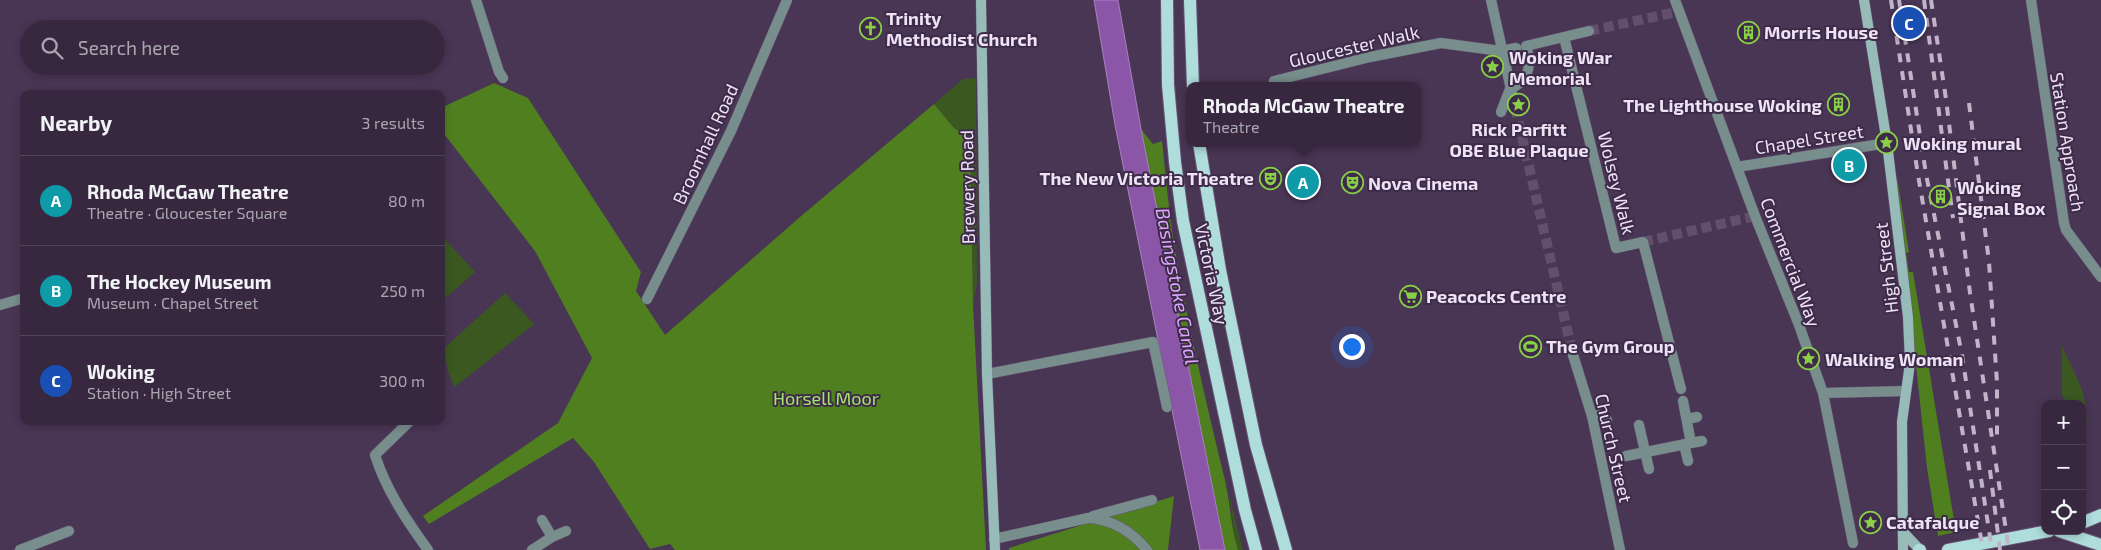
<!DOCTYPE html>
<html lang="en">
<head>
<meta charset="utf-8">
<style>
	body { margin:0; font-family:"Exo 2",sans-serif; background:#3e3046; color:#f1f3f6 }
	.controls { position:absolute; right:15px; bottom:15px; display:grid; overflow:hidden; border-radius:10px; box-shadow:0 2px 8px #0003 }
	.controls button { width:45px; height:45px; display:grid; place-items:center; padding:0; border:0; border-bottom:1px solid #514459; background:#37283f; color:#f1f3f6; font:25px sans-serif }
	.you { position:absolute; left:1351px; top:346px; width:18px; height:18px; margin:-12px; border:4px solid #fff; border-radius:50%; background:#1a73e8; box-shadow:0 0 0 8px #1a73e833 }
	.badge { display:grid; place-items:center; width:32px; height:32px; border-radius:50%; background:#89cf48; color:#fff; font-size:16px; font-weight:700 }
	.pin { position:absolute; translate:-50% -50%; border:2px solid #fff; box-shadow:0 1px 5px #0006 }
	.popup { position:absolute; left:1186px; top:82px; width:235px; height:65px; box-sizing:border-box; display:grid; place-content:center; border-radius:10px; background:#37283f; filter:drop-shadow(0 1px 4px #0005); font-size:16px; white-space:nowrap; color:#aaa6b0 }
	.popup b { font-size:19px; color:#f1f3f6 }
	.popup::after { content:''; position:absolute; left:50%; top:100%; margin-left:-10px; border:10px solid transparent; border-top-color:#37283f }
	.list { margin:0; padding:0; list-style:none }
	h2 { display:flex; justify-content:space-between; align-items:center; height:65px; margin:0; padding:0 20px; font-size:21px }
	h2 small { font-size:16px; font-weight:400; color:#aaa6b0 }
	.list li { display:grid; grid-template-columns:32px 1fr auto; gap:15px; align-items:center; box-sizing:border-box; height:90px; padding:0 20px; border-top:1px solid #514459 }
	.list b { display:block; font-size:19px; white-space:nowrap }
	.list p { margin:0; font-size:16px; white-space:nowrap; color:#aaa6b0 }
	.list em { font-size:16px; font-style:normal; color:#aaa6b0 }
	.icon { flex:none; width:28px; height:28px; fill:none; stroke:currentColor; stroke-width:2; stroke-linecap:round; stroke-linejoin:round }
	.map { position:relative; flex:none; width:2101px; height:550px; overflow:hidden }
	.search { position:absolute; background:#37283f; box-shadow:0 2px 8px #0003; left:20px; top:20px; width:425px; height:55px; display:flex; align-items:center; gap:12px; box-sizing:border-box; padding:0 18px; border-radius:28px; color:#aaa6b0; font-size:19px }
	.panel { position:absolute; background:#37283f; box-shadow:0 2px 8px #0003; left:20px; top:90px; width:425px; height:335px; border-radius:10px }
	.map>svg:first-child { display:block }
</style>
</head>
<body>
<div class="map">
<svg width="2101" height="550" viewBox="0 0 2101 550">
	<rect width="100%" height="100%" fill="#493554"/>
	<path fill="#3a5820" d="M 976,78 L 977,283 L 973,305 L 970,137 L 954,128 L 934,104 L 963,79 Z
		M 441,235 L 475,272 L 441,302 Z
		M 505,293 L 534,324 L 455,387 C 448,379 447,361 443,349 Z
		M 2062,345 C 2075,379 2089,389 2086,428 L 2082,420 L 2082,404 L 2070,404 L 2062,396 Z
		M 1229,494 L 1243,550 L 1238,550 L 1235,541 Z"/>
	<path fill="#507f20" d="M 494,83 L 528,98 L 641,272 L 636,291 L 665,335 L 800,217 L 934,104 L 954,128 L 970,137 L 973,305 L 986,550 L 675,550 L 670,544 L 650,549 L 594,462 L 573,438 L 429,524 L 423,516 L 558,423 L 592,358 L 535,251 L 441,130 L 441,108 Z
		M 1141,129 L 1153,144 L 1162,141 C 1166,177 1169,214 1175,250 C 1188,325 1205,398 1223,472 C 1230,497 1230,525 1238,550 L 1225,550 Z
		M 1897,177 L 1909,252 L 1906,253 L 1909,272 L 1913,272 L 1956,532 L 1938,536 L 1927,468 L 1896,178 Z
		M 1174,496 L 1168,550 L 1009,550 L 1009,548 Z"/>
	<path fill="#8b56a8" stroke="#a980bf" d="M 1094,0 L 1118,0 L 1141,129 L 1225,550 L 1200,550 L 1115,125 Z"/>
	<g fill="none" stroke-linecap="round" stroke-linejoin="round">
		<path stroke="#624f6c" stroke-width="10" stroke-dasharray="10 5" stroke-linecap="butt" d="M 1589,31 L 1672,13
			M 1515,107 L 1573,355
			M 1643,242 L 1755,216"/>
		<defs>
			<path id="street" d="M 476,0 L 499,72 L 503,78
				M 1491,0 L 1515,107
				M 1675,0 L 1755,216 L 1799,325 L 1823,393 L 1853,543
				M 2031,0 L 2064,223 L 2066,230 L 2101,277
				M 1564,37 L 1616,248 L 1643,242 L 1681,389
				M 1274,81 L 1370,57 L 1441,43 L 1501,51 L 1516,48
				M 1501,112 L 1510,89 C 1530,80 1532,65 1526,46 L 1589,31
				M 1737,167 L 1887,143
				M 647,299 L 731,131 L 787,0
				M 0,305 L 24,298
				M 1573,355 L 1592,416 L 1620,550
				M 987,374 L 1153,342 L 1167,407
				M 1823,393 L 1906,391
				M 1592,416 L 1599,415 L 1607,420
				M 1687,419 L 1697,417
				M 410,421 L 375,455 C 386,490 407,521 428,550
				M 1639,425 L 1649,469
				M 1691,443 L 1702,441
				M 1684,444 L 1688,461
				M 1626,456 L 1691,443 L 1683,401
				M 1093,516 L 1152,500
				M 542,520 L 552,537
				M 994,539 L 1088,518 C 1112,519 1131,531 1147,550
				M 20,550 L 69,531
				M 532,550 L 552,537 L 566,531"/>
			<path id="secondary" d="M 981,0 L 987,374 L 995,550
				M 1864,0 L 1887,143 L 1908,317 L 1910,363 L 1902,422 L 1903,550
				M 1904,533 L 1920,550"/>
			<path id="primary" d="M 1167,0 L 1168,85 L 1175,162 L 1183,221 L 1245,510 L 1256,550
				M 1190,0 L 1193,86
				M 1199,143 L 1220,270 L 1256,445 L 1286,550
				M 2082,523 L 2101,515
				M 2059,531 L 2101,545
				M 1919,550 L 1920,550
				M 1948,550 L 2049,531"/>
		</defs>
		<use href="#street" stroke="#675471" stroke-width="11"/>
		<use href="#secondary" stroke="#675471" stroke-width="11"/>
		<use href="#primary" stroke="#675471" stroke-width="14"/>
		<use href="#street" stroke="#778e8d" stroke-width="10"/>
		<use href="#secondary" stroke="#96bbb9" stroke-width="10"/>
		<use href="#primary" stroke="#aedddb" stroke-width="12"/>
		<path stroke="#c1b3c9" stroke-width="4" stroke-dasharray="9 9" stroke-linecap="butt" d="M 1891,0 L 1918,175 L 1983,550
			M 1899,0 L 1926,174 L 1962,355 L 1992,550
			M 1924,0 L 1953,218
			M 1931,0 L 1946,99 L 1970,293 L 2009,550
			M 1969,103 L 1989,262 L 1997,383 L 1997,436
			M 1990,470 L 2000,550"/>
	</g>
	<defs>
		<symbol id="church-ring" viewBox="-11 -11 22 22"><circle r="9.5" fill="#3e2b49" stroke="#89cf48" stroke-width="1.5"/><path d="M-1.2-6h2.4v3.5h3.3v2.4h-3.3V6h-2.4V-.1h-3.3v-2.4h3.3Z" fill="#89cf48"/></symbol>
		<symbol id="building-ring" viewBox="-11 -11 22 22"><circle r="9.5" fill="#3e2b49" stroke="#89cf48" stroke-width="1.5"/><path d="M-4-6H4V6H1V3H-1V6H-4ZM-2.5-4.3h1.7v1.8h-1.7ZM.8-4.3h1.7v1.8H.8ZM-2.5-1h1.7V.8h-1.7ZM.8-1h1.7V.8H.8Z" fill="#89cf48"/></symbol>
		<symbol id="sight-ring" viewBox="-11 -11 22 22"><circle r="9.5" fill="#3e2b49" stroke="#89cf48" stroke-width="1.5"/><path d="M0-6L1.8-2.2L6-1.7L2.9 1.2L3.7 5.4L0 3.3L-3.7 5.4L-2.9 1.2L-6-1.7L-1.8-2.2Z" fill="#89cf48"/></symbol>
		<symbol id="theatre-ring" viewBox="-11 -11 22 22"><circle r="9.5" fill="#3e2b49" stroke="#89cf48" stroke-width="1.5"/><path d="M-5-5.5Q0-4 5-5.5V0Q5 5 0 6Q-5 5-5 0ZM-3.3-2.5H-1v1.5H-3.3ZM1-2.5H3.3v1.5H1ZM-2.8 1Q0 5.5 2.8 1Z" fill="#89cf48"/></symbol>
		<symbol id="supermarket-ring" viewBox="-11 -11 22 22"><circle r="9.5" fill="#3e2b49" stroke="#89cf48" stroke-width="1.5"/><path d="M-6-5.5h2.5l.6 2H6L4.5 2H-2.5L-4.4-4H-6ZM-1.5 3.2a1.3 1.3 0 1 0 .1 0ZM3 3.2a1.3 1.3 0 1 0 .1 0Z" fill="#89cf48"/></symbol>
		<symbol id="stadium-ring" viewBox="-11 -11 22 22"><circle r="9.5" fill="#3e2b49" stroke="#89cf48" stroke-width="1.5"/><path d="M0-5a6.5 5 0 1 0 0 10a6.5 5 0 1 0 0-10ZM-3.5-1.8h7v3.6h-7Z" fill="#89cf48"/></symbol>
	</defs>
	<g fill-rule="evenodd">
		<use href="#church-ring" x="858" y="16" width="25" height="25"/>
		<use href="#building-ring" x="1736" y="20" width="25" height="25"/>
		<use href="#sight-ring" x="1480" y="54" width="25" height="25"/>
		<use href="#sight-ring" x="1506" y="92" width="25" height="25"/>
		<use href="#building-ring" x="1826" y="92" width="25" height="25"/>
		<use href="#sight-ring" x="1874" y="130" width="25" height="25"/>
		<use href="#theatre-ring" x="1258" y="166" width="25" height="25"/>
		<use href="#theatre-ring" x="1340" y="170" width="25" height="25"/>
		<use href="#building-ring" x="1928" y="184" width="25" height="25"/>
		<use href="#supermarket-ring" x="1398" y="284" width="25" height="25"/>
		<use href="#stadium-ring" x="1518" y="334" width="25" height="25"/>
		<use href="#sight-ring" x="1796" y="346" width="25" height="25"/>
		<use href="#sight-ring" x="1858" y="510" width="25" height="25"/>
	</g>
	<g text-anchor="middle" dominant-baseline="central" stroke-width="4" stroke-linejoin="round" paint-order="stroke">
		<g font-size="18" font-weight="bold" fill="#eee2f5" stroke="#3e2b49" text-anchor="start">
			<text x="886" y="18">Trinity<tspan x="886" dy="21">Methodist Church</tspan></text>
			<text x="1764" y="32">Morris House</text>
			<text x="1509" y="57">Woking War<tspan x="1509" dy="21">Memorial</tspan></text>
			<text x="1822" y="105" text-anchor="end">The Lighthouse Woking</text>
			<text x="1519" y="129" text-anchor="middle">Rick Parfitt<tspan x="1519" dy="21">OBE Blue Plaque</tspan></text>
			<text x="1903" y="143">Woking mural</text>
			<text x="1254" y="178" text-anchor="end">The New Victoria Theatre</text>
			<text x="1368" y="183">Nova Cinema</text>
			<text x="1957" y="187">Woking<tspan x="1957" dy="21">Signal Box</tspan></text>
			<text x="1426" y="296">Peacocks Centre</text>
			<text x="1546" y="346">The Gym Group</text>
			<text x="1825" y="359">Walking Woman</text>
			<text x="1886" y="522">Catafalque</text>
		</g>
		<g font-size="18" fill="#eee2f5" stroke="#3e2b49">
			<text transform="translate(1354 46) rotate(-13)">Gloucester Walk</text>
			<text transform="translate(1809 139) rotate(-9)">Chapel Street</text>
			<text transform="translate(2068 142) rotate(81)">Station Approach</text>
			<text transform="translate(705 144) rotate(-65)">Broomhall Road</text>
			<text transform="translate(1617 183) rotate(76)">Wolsey Walk</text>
			<text transform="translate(967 187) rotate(-91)">Brewery Road</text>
			<text transform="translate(1791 262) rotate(69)">Commercial Way</text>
			<text transform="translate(1886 268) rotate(-97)">High Street</text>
			<text transform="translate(1212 274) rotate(78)">Victoria Way</text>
			<text transform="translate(1614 448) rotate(77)">Church Street</text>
		</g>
		<g font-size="18" fill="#a3e36d" stroke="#3e2b49">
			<text x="826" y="398">Horsell Moor</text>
		</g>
		<g font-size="19" font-style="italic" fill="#dda7fd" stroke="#3e2b49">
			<text transform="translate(1178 286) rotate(79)">Basingstoke Canal</text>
		</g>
	</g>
</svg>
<div class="controls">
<button>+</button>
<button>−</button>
<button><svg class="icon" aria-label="locate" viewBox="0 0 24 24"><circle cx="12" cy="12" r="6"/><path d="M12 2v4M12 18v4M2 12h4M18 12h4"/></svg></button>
</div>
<div class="you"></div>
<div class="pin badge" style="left:1303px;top:182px;background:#0f9aa8">A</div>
<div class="popup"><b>Rhoda McGaw Theatre</b>Theatre</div>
<div class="pin badge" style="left:1849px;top:165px;background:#0f9aa8">B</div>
<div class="pin badge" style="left:1909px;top:23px;background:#1a4fb4">C</div>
<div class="search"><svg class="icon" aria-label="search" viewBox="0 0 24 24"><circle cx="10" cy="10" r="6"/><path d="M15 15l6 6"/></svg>Search here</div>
<section class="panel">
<h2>Nearby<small>3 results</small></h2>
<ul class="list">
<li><span class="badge" style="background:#0f9aa8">A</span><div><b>Rhoda McGaw Theatre</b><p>Theatre · Gloucester Square</p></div><em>80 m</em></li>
<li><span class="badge" style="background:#0f9aa8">B</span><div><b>The Hockey Museum</b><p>Museum · Chapel Street</p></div><em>250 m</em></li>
<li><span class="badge" style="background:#1a4fb4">C</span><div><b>Woking</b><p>Station · High Street</p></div><em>300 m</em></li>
</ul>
</section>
</div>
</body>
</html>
